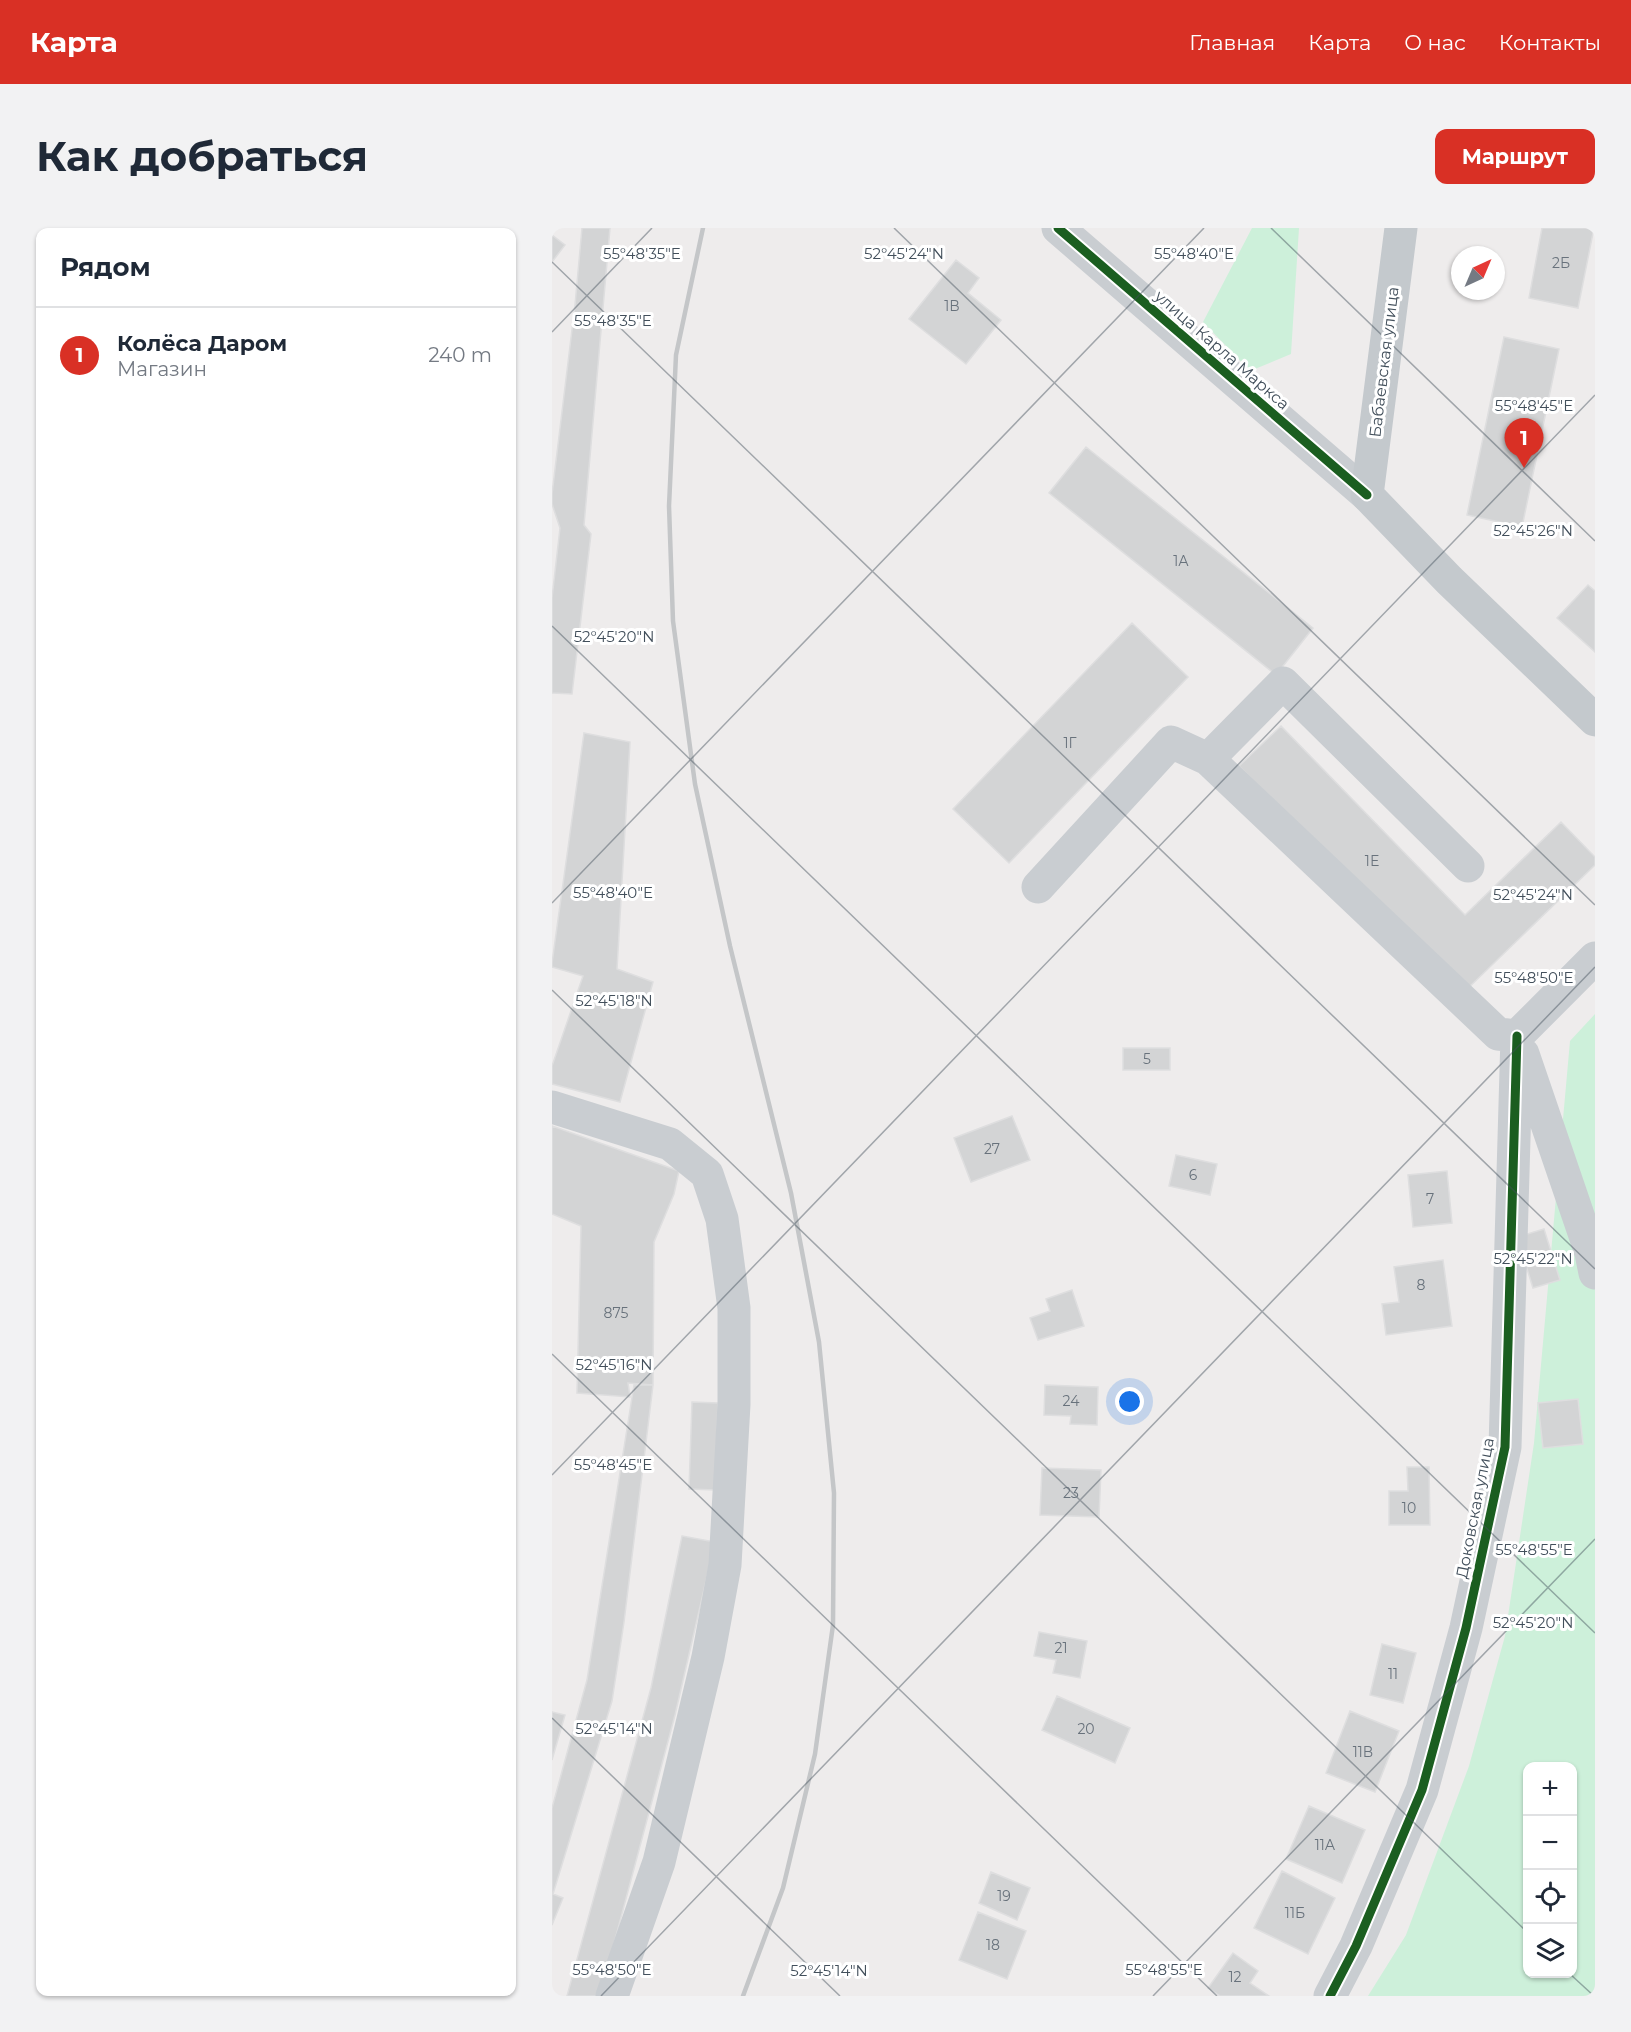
<!DOCTYPE html>
<html lang="ru">
<head>
<meta charset="utf-8">
<style>
	body { margin:0; font-family:Montserrat,sans-serif; background:#f2f2f3; color:#1f2937 }
	.controls { position:absolute; right:18px; bottom:18px; display:grid; overflow:hidden; border-radius:12px; box-shadow:0 2px 4px #0004 }
	.controls button { width:54px; height:54px; display:grid; place-items:center; padding:0; border:0; border-bottom:2px solid #e0e1e3; background:#fff; color:#1f2937; font:30px sans-serif }
	.compass { position:absolute; left:899px; top:18px; width:54px; height:54px; border-radius:50%; background:#fff; box-shadow:0 2px 4px #0004; rotate:44deg }
	.you { position:absolute; left:578px; top:1174px; width:21px; height:21px; margin:-15px; border:4px solid #fff; border-radius:50%; background:#1a73e8; box-shadow:0 0 0 9px #1a73e833 }
	.badge { display:grid; place-items:center; width:39px; height:39px; border-radius:50%; background:#d93025; color:#fff; font-size:20px; font-weight:700 }
	.pin { position:absolute; translate:-50% -50px; filter:drop-shadow(0 2px 3px #0008) }
	.pin::after { content:''; position:absolute; top:32px; width:21px; height:18px; background:inherit; clip-path:polygon(0 0,100% 0,50% 100%) }
	.list { margin:0; padding:0; list-style:none }
	h2 { display:flex; justify-content:space-between; align-items:center; height:78px; margin:0; padding:0 24px; font-size:26px }
	h2 small { font-size:20px; font-weight:400; color:#747a83 }
	.list li { display:grid; grid-template-columns:39px 1fr auto; gap:18px; align-items:center; box-sizing:border-box; height:96px; padding:0 24px; border-top:2px solid #e0e1e3 }
	.list b { display:block; font-size:22px; white-space:nowrap }
	.list p { margin:0; font-size:20px; white-space:nowrap; color:#747a83 }
	.list em { font-size:20px; font-style:normal; color:#747a83 }
	.icon { flex:none; width:33px; height:33px; fill:none; stroke:currentColor; stroke-width:2; stroke-linecap:round; stroke-linejoin:round }
	.map { position:relative; flex:none; width:1043px; height:1768px; overflow:hidden; border-radius:12px }
	header { display:flex; align-items:center; gap:36px; box-sizing:border-box; height:84px; padding:0 30px; background:#d93025; color:#fff }
	header strong { font-size:28px }
	nav { display:flex; gap:33px; margin-inline-start:auto; font-size:21px }
	.intro { display:flex; align-items:center; justify-content:space-between; box-sizing:border-box; height:144px; padding:0 36px }
	h1 { margin:0; font-size:42px }
	.button { padding:15px 27px; border-radius:12px; background:#d93025; color:#fff; font-size:21px; font-weight:700 }
	main { display:flex; gap:36px; padding:0 36px }
	aside { flex:1; background:#fff; border-radius:12px; box-shadow:0 2px 4px #0004 }
	.map>svg:first-child { display:block }
</style>
</head>
<body>
<header>
<strong>Карта</strong>
<nav><a>Главная</a><a>Карта</a><a>О нас</a><a>Контакты</a></nav>
</header>
<div class="intro"><h1>Как добраться</h1><a class="button">Маршрут</a></div>
<main>
<aside>
<h2>Рядом<small></small></h2>
<ul class="list">
<li><span class="badge">1</span><div><b>Колёса Даром</b><p>Магазин</p></div><em>240 m</em></li>
</ul>
</aside>
<div class="map">
<svg width="1043" height="1768" viewBox="0 0 1043 1768">
	<rect width="100%" height="100%" fill="#eeecec"/>
	<path fill="#cdf0da" fill-rule="evenodd" d="M 700,0 L 747,0 L 739,126 L 698,143 L 651,94 Z
		M 1043,786 L 1043,1768 L 816,1768 L 854,1707 L 917,1538 L 953,1408 L 982,1215 L 1018,813 ZM 975,1538 L 1020,1538 L 1020,1746 L 975,1746 Z"/>
	<path fill="#d3d4d5" stroke="#dededf" stroke-width="1.5" d="M 30,0 L 58,0 L 32,297 L 39,306 L 20,466 L 0,465 L 0,370 L 8,300 L 0,276 L 0,266 L 23,77 Z
		M 990,0 L 1042,0 L 1026,80 L 977,70 Z
		M 0,7 L 13,17 L 0,34 Z
		M 404,32 L 427,50 L 416,65 L 449,92 L 414,136 L 357,91 Z
		M 952,109 L 1007,121 L 970,299 L 915,287 Z
		M 534,219 L 761,400 L 724,447 L 497,265 Z
		M 1036,357 L 1043,363 L 1043,424 L 1005,390 Z
		M 580,395 L 636,449 L 457,635 L 401,581 Z
		M 729,498 L 913,687 L 1009,594 L 1043,629 L 1043,637 L 909,767 L 687,538 Z
		M 32,505 L 78,514 L 65,741 L 101,754 L 68,874 L 0,856 L 0,838 L 31,748 L 0,739 L 0,735 Z
		M 571,820 L 618,820 L 618,842 L 571,842 Z
		M 460,888 L 478,932 L 419,954 L 402,910 Z
		M 0,898 L 127,943 L 122,966 L 102,1014 L 101,1157 L 76,1155 L 78,1169 L 25,1165 L 29,998 L 0,986 Z
		M 624,927 L 665,936 L 658,967 L 617,958 Z
		M 895,943 L 900,995 L 861,999 L 856,947 Z
		M 992,1001 L 1008,1052 L 981,1060 L 965,1009 Z
		M 891,1032 L 900,1098 L 834,1107 L 830,1076 L 847,1074 L 842,1039 Z
		M 520,1062 L 532,1098 L 486,1112 L 478,1090 L 498,1083 L 494,1071 Z
		M 82,1157 L 101,1157 L 72,1394 L 60,1473 L 1,1666 L 11,1670 L 0,1697 L 0,1580 L 35,1452 Z
		M 493,1157 L 546,1159 L 545,1197 L 518,1196 L 519,1188 L 492,1187 Z
		M 1026,1171 L 1031,1216 L 991,1220 L 986,1175 Z
		M 140,1174 L 166,1175 L 163,1262 L 137,1261 Z
		M 855,1239 L 877,1239 L 878,1297 L 837,1297 L 837,1263 L 856,1263 Z
		M 490,1240 L 549,1242 L 547,1289 L 488,1287 Z
		M 130,1308 L 163,1314 L 123,1487 L 48,1768 L 15,1768 L 99,1460 Z
		M 487,1404 L 535,1413 L 528,1450 L 501,1445 L 504,1432 L 482,1428 Z
		M 830,1416 L 864,1425 L 851,1475 L 818,1467 Z
		M 505,1468 L 578,1500 L 563,1535 L 490,1502 Z
		M 798,1483 L 847,1503 L 823,1564 L 774,1545 Z
		M 0,1484 L 13,1487 L 0,1532 Z
		M 757,1578 L 813,1602 L 790,1655 L 734,1631 Z
		M 730,1643 L 783,1670 L 756,1726 L 702,1700 Z
		M 439,1644 L 478,1660 L 465,1692 L 427,1675 Z
		M 426,1684 L 474,1703 L 455,1751 L 407,1732 Z
		M 681,1725 L 706,1743 L 698,1755 L 717,1768 L 668,1768 L 656,1760 Z"/>
	<g fill="none" stroke-linecap="round" stroke-linejoin="round">
		<path stroke="#c9cdd1" stroke-width="33" d="M 506,0 L 815,267
			M 916,638 L 731,455 L 656,531 L 946,806 L 965,808 L 1043,730
			M 486,659 L 619,514 L 656,531
			M 971,826 L 1039,1025 L 1043,1045
			M 0,879 L 118,916 L 155,946 L 170,991 L 182,1080 L 182,1176 L 173,1337 L 156,1429 L 107,1634 L 60,1768
			M 778,1768 L 804,1718 L 870,1562 L 914,1400 L 953,1219 L 965,808"/>
		<path stroke="#c4c9cd" stroke-width="33" d="M 849,0 L 815,267 L 897,352 L 1043,492"/>
		<path stroke="#c4c6c8" stroke-width="4.5" d="M 151,0 L 124,127 L 117,278 L 121,393 L 143,556 L 178,718 L 239,965 L 267,1114 L 282,1265 L 281,1397 L 263,1526 L 231,1660 L 191,1768"/>
		<defs>
			<path id="cycleway" d="M 506,0 L 815,267
				M 778,1768 L 804,1718 L 870,1562 L 914,1400 L 953,1219 L 965,808"/>
		</defs>
		<use href="#cycleway" stroke="#fff" stroke-width="13"/>
		<use href="#cycleway" stroke="#1b5e20" stroke-width="9"/>
	</g>
	<path fill="none" stroke="#424f5b" stroke-width="1.5" stroke-opacity="0.45" d="M 342,0 L 1043,677M 719,0 L 1043,313M 0,34 L 1043,1041M 0,104 L 100,0M 0,398 L 1043,1405M 0,675 L 652,0M 0,762 L 975,1704M 0,1126 L 665,1768M 0,1247 L 1043,167M 0,1490 L 288,1768M 1018,1746 L 1042,1768M 49,1768 L 1043,739M 601,1768 L 1043,1311"/>
	<g text-anchor="middle" dominant-baseline="central" stroke-width="6" stroke-linejoin="round" paint-order="stroke">
		<g font-size="14" fill="#68727c">
			<text x="1009" y="35">2Б</text>
			<text x="400" y="78">1В</text>
			<text x="629" y="333">1А</text>
			<text x="518" y="515">1Г</text>
			<text x="820" y="633">1Е</text>
			<text x="595" y="831">5</text>
			<text x="440" y="921">27</text>
			<text x="641" y="947">6</text>
			<text x="878" y="971">7</text>
			<text x="869" y="1057">8</text>
			<text x="64" y="1085">875</text>
			<text x="519" y="1173">24</text>
			<text x="519" y="1265">23</text>
			<text x="857" y="1280">10</text>
			<text x="509" y="1420">21</text>
			<text x="841" y="1446">11</text>
			<text x="534" y="1501">20</text>
			<text x="811" y="1524">11В</text>
			<text x="773" y="1617">11А</text>
			<text x="452" y="1668">19</text>
			<text x="743" y="1685">11Б</text>
			<text x="441" y="1717">18</text>
			<text x="683" y="1749">12</text>
		</g>
		<g font-size="16" fill="#424f5b" stroke="#fff">
			<text transform="translate(670 122) rotate(41)">улица Карла Маркса</text>
			<text transform="translate(832 134) rotate(-83)">Бабаевская улица</text>
			<text transform="translate(923 1280) rotate(-79)">Доковская улица</text>
		</g>
	</g>
	<g font-size="15" text-anchor="middle" fill="#424f5b" stroke="#fff" stroke-width="6" stroke-linejoin="round" paint-order="stroke">
		<text x="352" y="31">52°45'24"N</text>
		<text x="90" y="31">55°48'35"E</text>
		<text x="642" y="31">55°48'40"E</text>
		<text x="61" y="98">55°48'35"E</text>
		<text x="982" y="183">55°48'45"E</text>
		<text x="981" y="308">52°45'26"N</text>
		<text x="62" y="414">52°45'20"N</text>
		<text x="61" y="670">55°48'40"E</text>
		<text x="981" y="672">52°45'24"N</text>
		<text x="982" y="755">55°48'50"E</text>
		<text x="62" y="778">52°45'18"N</text>
		<text x="981" y="1036">52°45'22"N</text>
		<text x="62" y="1142">52°45'16"N</text>
		<text x="61" y="1242">55°48'45"E</text>
		<text x="982" y="1327">55°48'55"E</text>
		<text x="981" y="1400">52°45'20"N</text>
		<text x="62" y="1506">52°45'14"N</text>
		<text x="60" y="1747">55°48'50"E</text>
		<text x="612" y="1747">55°48'55"E</text>
		<text x="277" y="1748">52°45'14"N</text>
	</g>
</svg>
<div class="controls">
<button>+</button>
<button>−</button>
<button><svg class="icon" aria-label="locate" viewBox="0 0 24 24"><circle cx="12" cy="12" r="6"/><path d="M12 2v4M12 18v4M2 12h4M18 12h4"/></svg></button>
<button><svg class="icon" aria-label="layers" viewBox="0 0 24 24"><path d="M12 4l9 5-9 5-9-5zM3 14l9 5 9-5"/></svg></button>
</div>
<svg class="compass" viewBox="-18 -18 36 36"><path d="M0-13l5 13h-10z" fill="#e53935"/><path d="M0 13l5-13h-10z" fill="#747a83"/></svg>
<div class="you"></div>
<div class="pin badge" style="left:972px;top:240px">1</div>
</div>
</main>
</body>
</html>
